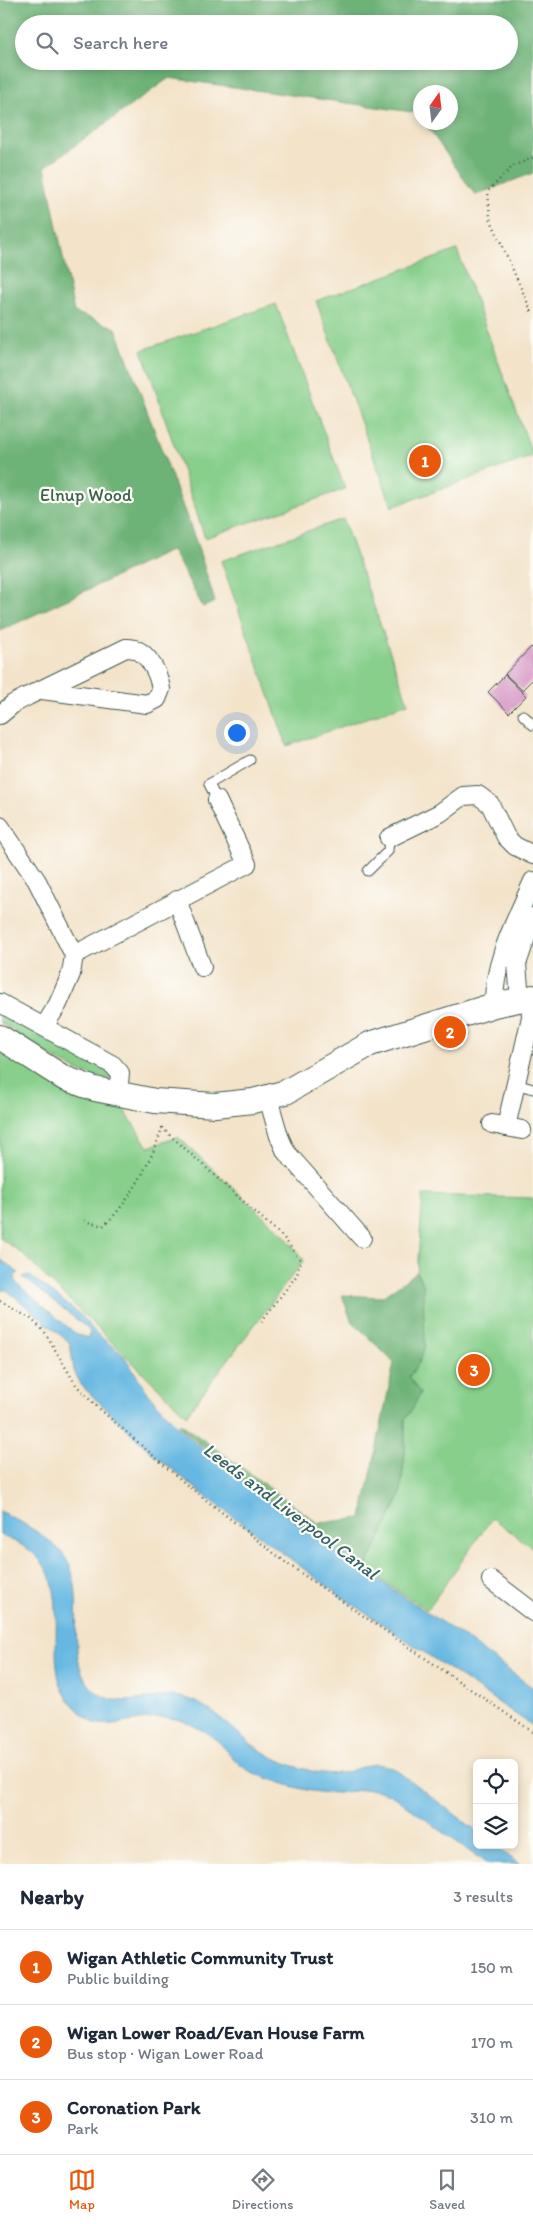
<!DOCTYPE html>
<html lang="en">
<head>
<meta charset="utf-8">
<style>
	body { margin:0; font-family:Itim,sans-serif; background:#f6f6f7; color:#1f2937 }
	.controls { position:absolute; right:15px; bottom:15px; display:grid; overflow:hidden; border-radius:8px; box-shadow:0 2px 8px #0003 }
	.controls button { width:45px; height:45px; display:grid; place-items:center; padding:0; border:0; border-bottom:1px solid #e0e1e3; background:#fff; color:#1f2937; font:25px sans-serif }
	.compass { position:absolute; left:413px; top:85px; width:45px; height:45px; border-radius:50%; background:#fff; box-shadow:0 2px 8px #0003; rotate:14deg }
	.you { position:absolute; left:236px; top:732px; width:18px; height:18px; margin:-12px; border:4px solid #fff; border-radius:50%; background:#1a73e8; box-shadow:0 0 0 8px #1a73e833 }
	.badge { display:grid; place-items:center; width:32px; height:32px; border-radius:50%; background:#ea580c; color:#fff; font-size:16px; font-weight:700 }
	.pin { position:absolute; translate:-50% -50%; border:2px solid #fff; box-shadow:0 1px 5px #0006 }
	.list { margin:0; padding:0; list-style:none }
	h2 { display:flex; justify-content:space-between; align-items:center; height:65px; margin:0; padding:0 20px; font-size:21px }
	h2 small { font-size:16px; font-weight:400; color:#747a83 }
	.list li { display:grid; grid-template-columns:32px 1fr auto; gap:15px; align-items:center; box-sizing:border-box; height:75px; padding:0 20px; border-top:1px solid #e0e1e3 }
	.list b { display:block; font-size:19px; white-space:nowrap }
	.list p { margin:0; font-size:16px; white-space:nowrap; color:#747a83 }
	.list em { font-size:16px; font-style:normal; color:#747a83 }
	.icon { flex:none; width:28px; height:28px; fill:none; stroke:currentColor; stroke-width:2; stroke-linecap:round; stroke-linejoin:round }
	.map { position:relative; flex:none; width:533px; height:1864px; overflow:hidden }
	.search { position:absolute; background:#fff; box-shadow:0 2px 8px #0003; left:15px; right:15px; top:15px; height:55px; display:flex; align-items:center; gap:12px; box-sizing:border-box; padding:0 18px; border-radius:28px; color:#747a83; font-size:19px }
	.sheet { height:290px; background:#fff }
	nav { display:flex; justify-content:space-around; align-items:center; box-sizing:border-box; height:70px; border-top:1px solid #e0e1e3; background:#fff; font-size:14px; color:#747a83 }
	nav a { display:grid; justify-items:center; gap:2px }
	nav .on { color:#ea580c }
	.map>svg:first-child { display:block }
</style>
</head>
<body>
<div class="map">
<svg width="533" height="1864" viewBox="0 0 533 1864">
	<rect width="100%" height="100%" fill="#fdfcf7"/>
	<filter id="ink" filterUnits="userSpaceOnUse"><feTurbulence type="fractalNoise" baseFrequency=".02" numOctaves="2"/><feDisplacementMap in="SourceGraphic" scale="10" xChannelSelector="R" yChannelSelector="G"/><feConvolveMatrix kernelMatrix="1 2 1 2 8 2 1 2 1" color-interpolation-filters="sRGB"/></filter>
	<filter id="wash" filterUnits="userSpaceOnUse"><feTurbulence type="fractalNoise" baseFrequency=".0096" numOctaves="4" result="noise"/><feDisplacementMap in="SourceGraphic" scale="20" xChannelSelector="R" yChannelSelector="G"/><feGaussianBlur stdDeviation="1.12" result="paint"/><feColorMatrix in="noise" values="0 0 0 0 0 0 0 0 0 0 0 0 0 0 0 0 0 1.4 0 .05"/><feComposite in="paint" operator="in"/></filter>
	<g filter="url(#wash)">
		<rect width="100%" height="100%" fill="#f3e3c9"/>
		<path fill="#87cf8b" stroke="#538660" d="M 457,250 L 533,456 L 392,507 L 316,301 Z
			M 276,304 L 345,489 L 205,538 L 142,350 Z
			M 343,519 L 408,703 L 287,746 L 221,561 Z
			M 0,1010 L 109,1071 L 112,1079 C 71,1076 34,1045 0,1022 Z
			M 0,1046 L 66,1089 L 95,1101 L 121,1105 L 148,1147 L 178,1137 L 284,1235 L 304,1260 L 186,1415 L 19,1251 L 0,1238 Z
			M 423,1195 L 533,1198 L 533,1548 L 492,1518 L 427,1610 L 365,1569 L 400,1497 L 405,1453 L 405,1419 L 412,1410 L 409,1377 L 419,1363 L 423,1284 L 417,1272 Z"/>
		<path fill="#6db277" stroke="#467856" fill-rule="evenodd" d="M 0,0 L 533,0 L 533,173 L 475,195 L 425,123 L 450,122 L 450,92 L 420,92 L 420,116 L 419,113 L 169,78 L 45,167 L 74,312 L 116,328 L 198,547 L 215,602 L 203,607 L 172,550 L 0,631 ZM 24,24 L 509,24 L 509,61 L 24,61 Z
			M 417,1272 L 423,1284 L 425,1346 L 419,1363 L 409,1377 L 420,1393 L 412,1410 L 405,1419 L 405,1453 L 400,1497 L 365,1569 C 300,1526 239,1479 180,1427 L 180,1423 L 318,1523 L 362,1518 L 394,1363 L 351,1320 L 342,1295 L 382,1297 Z"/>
		<path fill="#66b8e2" stroke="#427a8b" d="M 0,1259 L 19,1273 L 15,1275 L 16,1283 L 77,1335 L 88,1338 L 90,1332 L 86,1327 L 23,1277 L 29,1275 L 81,1315 L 96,1333 L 124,1356 L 150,1396 L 180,1429 L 214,1459 L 318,1539 L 465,1638 L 533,1688 L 533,1726 L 338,1594 L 204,1495 L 152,1453 L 82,1386 L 74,1371 L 70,1343 L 7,1290 L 0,1290 Z
			M 0,1511 C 20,1522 47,1535 62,1553 C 92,1590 61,1655 91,1687 C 118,1716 155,1689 185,1698 C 210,1705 231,1728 250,1743 C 266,1755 289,1766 308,1770 C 321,1774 337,1775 350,1771 C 368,1765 373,1761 393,1768 L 477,1831 L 477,1845 L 494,1845 L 519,1864 L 487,1864 L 395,1797 C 364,1782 359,1794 329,1793 C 307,1792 287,1785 267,1778 C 260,1775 252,1773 246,1769 C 236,1763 229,1753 222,1745 C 208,1732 187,1720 169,1718 C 149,1715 104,1731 91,1721 C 78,1712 65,1698 60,1683 C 48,1642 71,1585 33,1553 C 24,1545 11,1540 0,1535 Z"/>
		<g id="blocks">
			<path fill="#d48fc2" d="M 531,647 L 533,649 L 533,679 L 522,690 L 505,674 Z
				M 505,675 L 526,696 L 509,713 L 488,692 Z"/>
		</g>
	</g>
	<g filter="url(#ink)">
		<use href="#blocks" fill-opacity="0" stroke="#3f564a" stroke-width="1"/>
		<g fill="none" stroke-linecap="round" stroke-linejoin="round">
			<defs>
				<path id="service" d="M 523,715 L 533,725
					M 217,800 L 209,784 L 250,760
					M 368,871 L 388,851 L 389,838
					M 516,1084 L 533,1089"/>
				<path id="minor" d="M 0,715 L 13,704 L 28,696 L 126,648 C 146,647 158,671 161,689 L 157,699 L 147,704 L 42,690
					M 0,826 L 37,881 L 74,955 L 71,974 L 58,1004 L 44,1027
					M 389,838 L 440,813 L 463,796 L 478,795 L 490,804 L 506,837 L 515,846 L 533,855
					M 177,900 L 202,967
					M 74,955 L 247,864 L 217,800
					M 520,999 L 517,964 L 533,917
					M 0,1003 L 113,1065 L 120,1073 L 118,1094
					M 494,1005 C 493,962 516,920 533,881
					M 268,1098 L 279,1136 L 286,1152 L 362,1238
					M 492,1124 L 522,1130
					M 506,1127 L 531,1017 L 530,998
					M 491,1580 L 533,1612"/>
				<path id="secondary" d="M 0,1037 L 64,1078 L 95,1089 L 155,1101 L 215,1105 L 253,1101 L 286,1092 L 370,1044 L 494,1005 L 533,997"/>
			</defs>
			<use href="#service" stroke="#3f564a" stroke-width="11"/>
			<use href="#minor" stroke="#3f564a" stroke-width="20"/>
			<use href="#secondary" stroke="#3f564a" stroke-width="26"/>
			<path stroke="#3f564a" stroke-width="2.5" stroke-dasharray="1 4" stroke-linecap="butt" d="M 533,158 L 513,166 L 488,191 L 490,218 L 533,315
				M 84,1221 L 103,1226 C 129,1204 152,1160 162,1128 L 284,1238 L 301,1261 L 297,1275 L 261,1322
				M 0,1301 L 31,1319 L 44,1331 L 76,1385 L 95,1405 L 187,1485 L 289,1565 L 533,1732"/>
			<use href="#service" stroke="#fff" stroke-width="9"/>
			<use href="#minor" stroke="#fff" stroke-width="18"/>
			<use href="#secondary" stroke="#fff" stroke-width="24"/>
		</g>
	</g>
	<g text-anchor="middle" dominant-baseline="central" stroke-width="4.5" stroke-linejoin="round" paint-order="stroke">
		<g font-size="18" fill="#39624a" stroke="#fdfcf7">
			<text x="86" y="495">Elnup Wood</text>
		</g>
		<g font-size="19" font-style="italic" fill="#346268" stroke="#fdfcf7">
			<text transform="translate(291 1511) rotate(37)">Leeds and Liverpool Canal</text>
		</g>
	</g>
</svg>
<div class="controls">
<button><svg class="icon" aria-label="locate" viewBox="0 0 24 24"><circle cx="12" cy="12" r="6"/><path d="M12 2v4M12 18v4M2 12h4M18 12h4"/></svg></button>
<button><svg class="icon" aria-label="layers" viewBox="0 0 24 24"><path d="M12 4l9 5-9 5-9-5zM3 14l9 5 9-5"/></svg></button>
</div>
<svg class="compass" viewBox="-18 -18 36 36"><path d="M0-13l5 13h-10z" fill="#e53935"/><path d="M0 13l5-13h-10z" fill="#747a83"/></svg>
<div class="you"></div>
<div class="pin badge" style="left:425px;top:461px">1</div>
<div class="pin badge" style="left:450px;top:1032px">2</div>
<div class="pin badge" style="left:474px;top:1370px">3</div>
<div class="search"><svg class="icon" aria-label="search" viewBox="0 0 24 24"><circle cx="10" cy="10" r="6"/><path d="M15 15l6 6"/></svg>Search here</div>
</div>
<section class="sheet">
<h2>Nearby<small>3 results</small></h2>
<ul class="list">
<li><span class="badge">1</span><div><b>Wigan Athletic Community Trust</b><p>Public building</p></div><em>150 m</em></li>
<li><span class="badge">2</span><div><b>Wigan Lower Road/Evan House Farm</b><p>Bus stop · Wigan Lower Road</p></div><em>170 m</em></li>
<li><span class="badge">3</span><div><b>Coronation Park</b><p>Park</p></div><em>310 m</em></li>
</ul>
</section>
<nav>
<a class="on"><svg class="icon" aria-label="map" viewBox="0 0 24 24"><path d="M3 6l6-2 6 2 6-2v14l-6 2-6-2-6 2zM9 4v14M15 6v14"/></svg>Map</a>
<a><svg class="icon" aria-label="directions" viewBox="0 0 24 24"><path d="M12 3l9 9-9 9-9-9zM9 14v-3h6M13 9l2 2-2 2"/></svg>Directions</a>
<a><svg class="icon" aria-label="saved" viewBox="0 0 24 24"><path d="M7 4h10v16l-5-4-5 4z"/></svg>Saved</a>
</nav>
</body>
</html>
